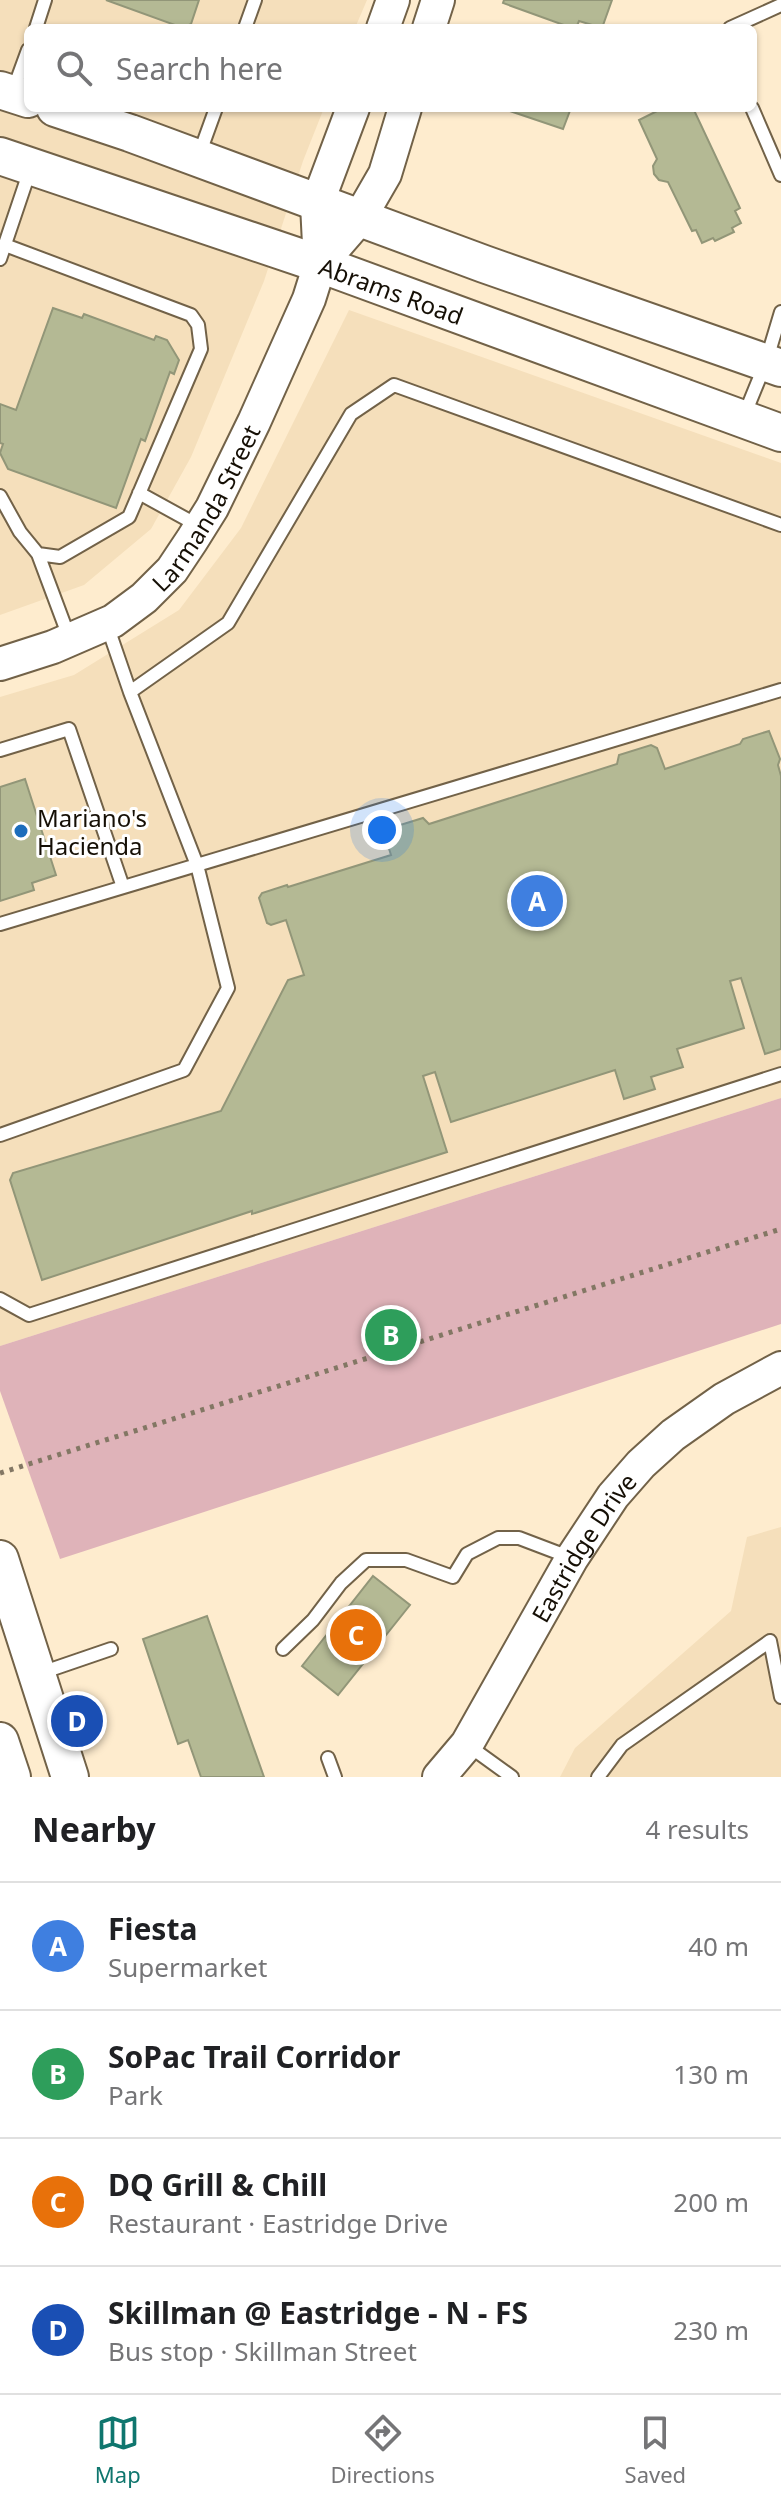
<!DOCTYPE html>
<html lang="en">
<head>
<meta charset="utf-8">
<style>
	body { margin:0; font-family:"Noto Sans",sans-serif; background:#f2f2f2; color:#202124 }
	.you { position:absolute; left:382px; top:830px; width:28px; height:28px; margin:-20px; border:6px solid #fff; border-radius:50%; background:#1a73e8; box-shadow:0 0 0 12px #1a73e833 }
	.badge { display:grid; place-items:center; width:52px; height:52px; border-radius:50%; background:#0f766e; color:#fff; font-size:26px; font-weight:700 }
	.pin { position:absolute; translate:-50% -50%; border:4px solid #fff; box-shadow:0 2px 8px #0006 }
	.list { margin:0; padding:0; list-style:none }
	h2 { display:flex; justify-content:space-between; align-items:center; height:104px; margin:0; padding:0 32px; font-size:34px }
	h2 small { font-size:26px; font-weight:400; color:#757577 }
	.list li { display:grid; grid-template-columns:52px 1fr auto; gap:24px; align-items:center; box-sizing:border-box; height:128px; padding:0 32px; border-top:2px solid #e0e0e0 }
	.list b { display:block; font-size:30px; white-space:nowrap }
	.list p { margin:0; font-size:26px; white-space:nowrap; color:#757577 }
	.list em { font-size:26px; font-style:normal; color:#757577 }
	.icon { flex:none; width:44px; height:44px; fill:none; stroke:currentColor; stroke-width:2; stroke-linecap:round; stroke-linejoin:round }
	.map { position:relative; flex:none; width:781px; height:1777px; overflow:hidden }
	.search { position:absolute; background:#fff; box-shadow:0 2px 6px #0004; left:24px; right:24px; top:24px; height:88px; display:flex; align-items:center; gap:20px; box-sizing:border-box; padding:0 28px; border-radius:12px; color:#757577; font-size:30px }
	.sheet { height:616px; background:#fff }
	nav { display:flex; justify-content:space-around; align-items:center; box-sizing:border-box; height:112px; border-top:2px solid #e0e0e0; background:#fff; font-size:22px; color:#757577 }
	nav a { display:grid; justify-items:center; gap:4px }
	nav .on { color:#0f766e }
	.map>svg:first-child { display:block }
</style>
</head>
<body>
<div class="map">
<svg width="781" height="1777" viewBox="0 0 781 1777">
	<rect width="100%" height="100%" fill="#feecce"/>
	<path fill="#f5dfbb" d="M 0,0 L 367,0 L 355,28 L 28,28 L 28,108 L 324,108 L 303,161 L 264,281 L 191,457 L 151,529 L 84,585 L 0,615 Z
		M 349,310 L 781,463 L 781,1098 L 0,1346 L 0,697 L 74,675 L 179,610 L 241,528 Z
		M 781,1527 L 781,1777 L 560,1777 L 575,1748 L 731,1611 L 747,1537 Z"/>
	<path fill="#dfb3b9" d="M 781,1098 L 781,1324 L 60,1559 L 0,1391 L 0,1346 Z"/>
	<path fill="#b4b994" stroke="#929678" stroke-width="2" d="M 199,0 L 191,24 L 183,28 L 106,0 Z
		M 504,0 L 612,0 L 602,28 L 579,21 L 576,28 L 572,28 L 503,3 Z
		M 501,108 L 571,108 L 563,129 Z
		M 663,108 L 693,108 L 740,208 L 735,211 L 741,223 L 732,228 L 734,232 L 715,241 L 713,238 L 702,243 L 696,230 L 692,231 L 668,182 L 659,180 L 654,174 L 653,166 L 657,159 L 639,120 Z
		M 53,308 L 82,318 L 84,314 L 154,340 L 156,336 L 167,340 L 179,360 L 174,374 L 170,372 L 145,441 L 141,439 L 116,508 L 8,469 L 0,453 L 3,444 L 0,443 L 0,404 L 16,410 Z
		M 769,731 L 780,759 L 778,765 L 781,776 L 781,1049 L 765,1054 L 741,978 L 730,981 L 744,1028 L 677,1049 L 683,1067 L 651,1077 L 655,1089 L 624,1099 L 615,1070 L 451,1122 L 435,1072 L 423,1076 L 447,1152 L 252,1214 L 252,1211 L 42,1280 L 10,1180 L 13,1173 L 221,1111 L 288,980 L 304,975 L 286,920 L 271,925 L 267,923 L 259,898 L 262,893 L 287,885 L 288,887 L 391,855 L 384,833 L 387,829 L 423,818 L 429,824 L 617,764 L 619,755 L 651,745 L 657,748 L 665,769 L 740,744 L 743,739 Z
		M 25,779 L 56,875 L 32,883 L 34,890 L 0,901 L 0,787 Z
		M 373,1576 L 410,1605 L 338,1695 L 302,1666 Z
		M 207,1616 L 264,1777 L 201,1777 L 188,1740 L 178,1744 L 143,1639 Z"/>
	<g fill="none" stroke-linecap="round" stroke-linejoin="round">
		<defs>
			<path id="service" d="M 36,28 L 45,0
				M 245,28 L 255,0
				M 730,28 L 781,5
				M 13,91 L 28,50
				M 752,108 L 781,175
				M 199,155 L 216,108
				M 0,259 L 30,170
				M 744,416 L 766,362 L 781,312
				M 139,493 L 199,526
				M 0,496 L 20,532 L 38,554 L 60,557 L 129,517 L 201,349 L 198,325 L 191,315 L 5,245
				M 38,554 L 69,637
				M 107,625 L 130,692 L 228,623 L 351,414 L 394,385 L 781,525
				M 0,750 L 69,729 L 123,887
				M 0,924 L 781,690
				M 0,1135 L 184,1070 L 228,988 L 197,865 L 130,692
				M 0,1299 L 29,1315 L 781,1074
				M 283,1649 L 313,1620 L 341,1583 L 366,1560 L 406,1560 L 453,1577 L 467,1554 L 498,1538 L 519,1538 L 569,1557
				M 38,1674 L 111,1649
				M 469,1746 L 512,1777
				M 328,1758 L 335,1777
				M 598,1777 L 622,1745 L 770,1641 L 781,1697"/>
			<g id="tertiary">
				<path d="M 383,28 L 393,0"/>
				<path d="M 429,28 L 438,0"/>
				<path d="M 320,264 L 359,219 L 385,174 L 405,108"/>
				<path id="s1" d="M 0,664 L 53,647 L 113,621 L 144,598 L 172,570 L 192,540 L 212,508 L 254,422 L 309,299 L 320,264 L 317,204 L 353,108"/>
				<path id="s2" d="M 439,1777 L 467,1744 L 572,1558 L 613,1496 L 641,1464 L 673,1435 L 724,1399 L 781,1368"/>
			</g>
			<g id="secondary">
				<path d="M 0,90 L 28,99"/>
				<path d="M 55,108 L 130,133 L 484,264 L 781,368"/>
				<path id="s3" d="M 0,156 L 320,264 L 781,433"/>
				<path d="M 0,1559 L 70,1777"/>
				<path d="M 0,1741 L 12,1777"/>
			</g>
		</defs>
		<use href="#service" stroke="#726248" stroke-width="16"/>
		<use href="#tertiary" stroke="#726248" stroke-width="36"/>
		<use href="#secondary" stroke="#726248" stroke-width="40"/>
		<path stroke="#837764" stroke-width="5" stroke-dasharray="4 6" stroke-linecap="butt" d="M 0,1473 L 781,1229"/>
		<use href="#service" stroke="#fff" stroke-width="12"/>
		<use href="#tertiary" stroke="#fff" stroke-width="32"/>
		<use href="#secondary" stroke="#fff" stroke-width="36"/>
	</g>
	<circle fill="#1c6dbc" stroke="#fff" stroke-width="3" cx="21" cy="831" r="8"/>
	<g text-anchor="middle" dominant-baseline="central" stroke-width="6" stroke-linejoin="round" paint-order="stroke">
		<g font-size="24" fill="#150f05" stroke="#fff">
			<text stroke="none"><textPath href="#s3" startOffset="414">Abrams Road</textPath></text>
			<text stroke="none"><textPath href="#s1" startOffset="270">Larmanda Street</textPath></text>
			<text stroke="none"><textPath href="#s2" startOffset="272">Eastridge Drive</textPath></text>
		</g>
		<g font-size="24" fill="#150f05" stroke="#fff" text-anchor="start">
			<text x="37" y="817">Mariano's<tspan x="37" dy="28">Hacienda</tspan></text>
		</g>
	</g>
</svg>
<div class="you"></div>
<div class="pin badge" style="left:537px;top:901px;background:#3f7fe0">A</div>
<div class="pin badge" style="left:391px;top:1335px;background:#2e9e5b">B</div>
<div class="pin badge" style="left:356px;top:1635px;background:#e8710a">C</div>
<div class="pin badge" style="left:77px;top:1721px;background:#1a4fb4">D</div>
<div class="search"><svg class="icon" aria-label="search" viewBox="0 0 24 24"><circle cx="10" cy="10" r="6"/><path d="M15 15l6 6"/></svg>Search here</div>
</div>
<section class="sheet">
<h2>Nearby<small>4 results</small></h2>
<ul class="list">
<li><span class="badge" style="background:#3f7fe0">A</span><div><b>Fiesta</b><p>Supermarket</p></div><em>40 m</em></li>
<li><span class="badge" style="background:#2e9e5b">B</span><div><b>SoPac Trail Corridor</b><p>Park</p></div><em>130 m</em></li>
<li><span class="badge" style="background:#e8710a">C</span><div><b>DQ Grill &amp; Chill</b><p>Restaurant · Eastridge Drive</p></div><em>200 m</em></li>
<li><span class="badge" style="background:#1a4fb4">D</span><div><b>Skillman @ Eastridge - N - FS</b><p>Bus stop · Skillman Street</p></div><em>230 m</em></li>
</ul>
</section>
<nav>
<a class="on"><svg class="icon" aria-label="map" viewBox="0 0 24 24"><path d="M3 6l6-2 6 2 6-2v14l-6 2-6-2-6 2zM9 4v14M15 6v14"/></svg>Map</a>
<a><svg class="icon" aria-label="directions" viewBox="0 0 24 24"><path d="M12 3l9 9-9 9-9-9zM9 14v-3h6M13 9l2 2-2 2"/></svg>Directions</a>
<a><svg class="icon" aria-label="saved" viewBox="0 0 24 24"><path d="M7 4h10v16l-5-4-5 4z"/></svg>Saved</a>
</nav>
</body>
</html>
